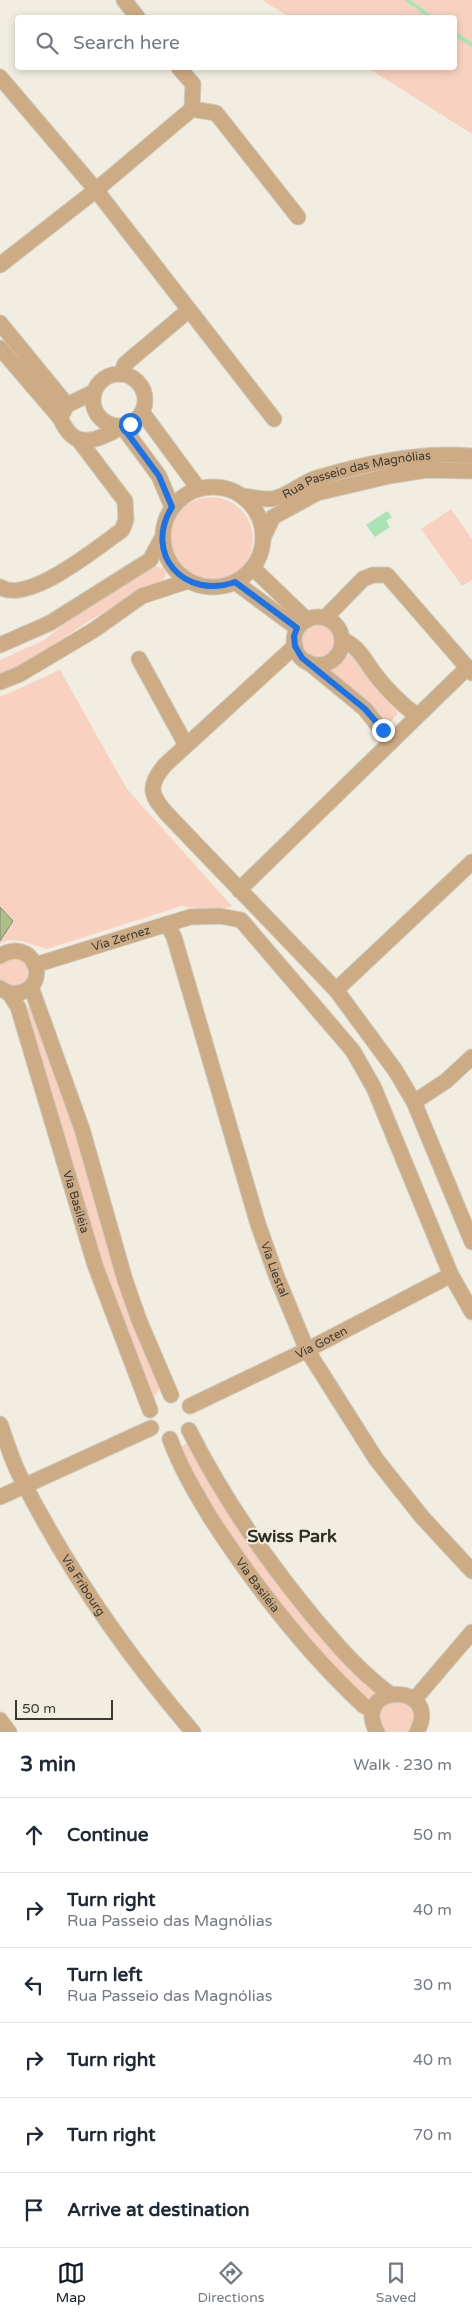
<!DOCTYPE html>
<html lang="en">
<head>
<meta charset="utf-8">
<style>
	body { margin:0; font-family:"Varela Round",sans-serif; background:#f2f2f3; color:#1f2937 }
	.scale { position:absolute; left:15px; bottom:12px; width:98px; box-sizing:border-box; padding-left:5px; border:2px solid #3a3934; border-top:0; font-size:14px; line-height:18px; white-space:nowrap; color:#3a3934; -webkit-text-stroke:4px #f1eee1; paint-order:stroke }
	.stop { position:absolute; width:15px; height:15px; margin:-11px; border:4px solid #1a73e8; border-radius:50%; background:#fff }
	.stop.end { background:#1a73e8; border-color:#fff; box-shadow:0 1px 5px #0008 }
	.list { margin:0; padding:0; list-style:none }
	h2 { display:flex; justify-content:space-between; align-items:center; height:65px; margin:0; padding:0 20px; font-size:21px }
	h2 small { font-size:16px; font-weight:400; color:#747a83 }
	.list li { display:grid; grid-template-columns:32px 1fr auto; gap:15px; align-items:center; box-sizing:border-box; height:75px; padding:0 20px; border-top:1px solid #e0e1e3 }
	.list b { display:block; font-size:19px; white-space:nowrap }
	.list p { margin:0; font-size:16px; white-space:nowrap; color:#747a83 }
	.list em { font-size:16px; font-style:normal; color:#747a83 }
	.icon { flex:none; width:28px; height:28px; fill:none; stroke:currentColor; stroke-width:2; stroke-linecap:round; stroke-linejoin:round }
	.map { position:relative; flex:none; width:472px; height:1732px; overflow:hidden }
	.search { position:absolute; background:#fff; box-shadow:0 2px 8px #0003; left:15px; right:15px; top:15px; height:55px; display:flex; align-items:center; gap:12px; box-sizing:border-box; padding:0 18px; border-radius:5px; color:#747a83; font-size:19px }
	.sheet { height:515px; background:#fff }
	nav { display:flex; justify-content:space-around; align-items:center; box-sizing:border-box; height:70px; border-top:1px solid #e0e1e3; background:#fff; font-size:14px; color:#747a83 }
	nav a { display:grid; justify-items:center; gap:2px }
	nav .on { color:#111827 }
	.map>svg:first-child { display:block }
</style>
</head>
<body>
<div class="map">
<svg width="472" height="1732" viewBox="0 0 472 1732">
	<rect width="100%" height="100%" fill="#f1eee1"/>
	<path fill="#f9d1c1" d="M 262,0 L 472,0 L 472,134 L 368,68 L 454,68 L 454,18 L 289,17 Z
		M169 539a42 42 0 1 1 84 0a42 42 0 1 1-84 0Z
		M 451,509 L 472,539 L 472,580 L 462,586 L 421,529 Z
		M 155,566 L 163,568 L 166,573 L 164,579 L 92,619 L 18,668 L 0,675 L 0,660 L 44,640 L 98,599 Z
		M299 641a18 18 0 1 1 36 0a18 18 0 1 1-36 0Z
		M 350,653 L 376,689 L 397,711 L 397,715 L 389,723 L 363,697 L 330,672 Z
		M 60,670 L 127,789 L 232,906 L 216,911 L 181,906 L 47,949 L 21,941 L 8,940 L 0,944 L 0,697 Z
		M 23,957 L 32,974 L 23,988 L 0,984 L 0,960 Z
		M 34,1004 L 160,1388 L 153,1399 L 101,1266 L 26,1009 Z
		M 187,1442 L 375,1690 L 376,1695 L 371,1702 L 360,1696 L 248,1570 L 203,1495 L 180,1449 Z
		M 394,1700 C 415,1705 418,1712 410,1732 L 382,1732 L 377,1717 L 382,1706 Z"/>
	<path fill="#aae4b6" d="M 387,511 L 392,517 L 386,521 L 390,527 L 375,537 L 366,525 Z"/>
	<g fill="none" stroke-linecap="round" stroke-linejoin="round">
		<path stroke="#aae4b6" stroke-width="4" d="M 407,0 L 432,18
			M 454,33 L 472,45"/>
	</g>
	<path fill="#abc082" stroke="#84897d" d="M 0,907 L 13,921 L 0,941 Z"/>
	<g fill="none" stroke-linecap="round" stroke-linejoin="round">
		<defs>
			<g id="minor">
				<path d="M 124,0 L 138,18"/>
				<path d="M 0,77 L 96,190 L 274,419"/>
				<path d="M 192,109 L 216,113 L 298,217"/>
				<path d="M 0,265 L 96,190 L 192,109 L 193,84 L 179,68"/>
				<path d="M 0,323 L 67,405"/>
				<path d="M 0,348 L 60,418"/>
				<path d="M 121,374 L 125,364 L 132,358 L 189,310"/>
				<circle cx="119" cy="400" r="26"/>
				<path d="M 94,392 L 67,405 L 60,418 C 64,426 69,436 78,439 C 91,444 112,433 122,426 L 159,476 L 172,507"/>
				<path d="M 142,412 L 198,488"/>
				<circle cx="213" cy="537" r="50"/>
				<path id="s1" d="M 242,496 C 252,497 267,501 276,498 C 291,494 303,482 317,478 C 366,463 421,451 472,456"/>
				<path d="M 263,538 L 273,517 L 317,493 L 389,476 L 426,470 L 472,471"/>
				<path d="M 253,568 L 307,620"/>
				<path d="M 235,582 L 297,628"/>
				<path d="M 0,587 C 28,605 98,547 122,530 L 126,520 L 125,501 L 78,439"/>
				<circle cx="318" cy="641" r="24"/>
				<path d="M 325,618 L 363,579 L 373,575 L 387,575 L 472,673"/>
				<path d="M 342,639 C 363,650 364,661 378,678 C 389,692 403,705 417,716"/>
				<path d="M 0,645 L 50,623 L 150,560 L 162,538"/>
				<path d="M 295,646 L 165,765 C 147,786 150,795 168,815 L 336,990 L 395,1070 L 414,1102 L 472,1242"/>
				<path d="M 139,659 L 186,745"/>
				<path d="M 308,662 L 365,709 L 391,742"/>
				<path d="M 0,682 L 20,674 L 94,630 L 142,596 L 188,581"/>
				<path d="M 239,890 L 468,667"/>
				<path id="s2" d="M 167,924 L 174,937 L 258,1224 L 276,1275 L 307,1350 L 376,1459 L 422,1517 L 472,1571"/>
				<path d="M 0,956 C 31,936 52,982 22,992 C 14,995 7,993 0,988"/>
				<path id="s3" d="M 35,965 L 190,917 L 220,916 L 241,920 L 353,1051 L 374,1088 L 451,1275 L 472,1312"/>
				<path d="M 31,987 L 82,1129 L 125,1280 L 139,1320 L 171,1395"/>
				<path d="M 336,990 L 472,862"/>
				<path id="s4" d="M 9,993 L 18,1007 L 95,1265 L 150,1410"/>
				<path d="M 414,1102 L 446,1081 L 472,1057"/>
				<path id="s5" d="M 190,1406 L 307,1350 L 451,1275"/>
				<path id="s6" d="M 0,1424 C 6,1440 11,1458 19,1474 C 66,1567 125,1653 193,1732"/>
				<path d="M 189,1430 C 223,1498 267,1561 315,1619 C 338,1646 361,1673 390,1694"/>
				<path id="s7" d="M 170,1439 C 180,1467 195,1492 210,1517 C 254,1585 305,1651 364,1706 L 373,1710"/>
				<path d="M 0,1497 L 151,1428"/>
				<path d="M 414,1700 L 472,1632"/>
				<path d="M 0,1720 L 9,1732"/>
				<path d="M 377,1732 C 350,1683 443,1681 417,1732"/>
			</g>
		</defs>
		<use href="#minor" stroke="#cccabe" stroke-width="17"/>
		<use href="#minor" stroke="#cdab84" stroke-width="15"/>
	</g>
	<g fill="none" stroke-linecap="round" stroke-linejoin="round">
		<path stroke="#1a73e8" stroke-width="6" d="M 130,424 L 122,426 L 159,476 L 172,507 C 143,554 184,600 235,582 L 297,628 L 294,636 L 295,646 L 302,658 L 365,709 L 383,730"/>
	</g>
	<g text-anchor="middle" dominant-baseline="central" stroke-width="4" stroke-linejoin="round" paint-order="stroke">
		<g font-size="12" fill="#3a3934" stroke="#f1eee1">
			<text stroke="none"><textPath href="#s1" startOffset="119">Rua Passeio das Magnólias</textPath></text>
			<text stroke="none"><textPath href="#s3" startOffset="90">Via Zernez</textPath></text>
			<text stroke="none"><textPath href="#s4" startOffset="220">Via Basiléia</textPath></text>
			<text stroke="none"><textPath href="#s2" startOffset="362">Via Liestal</textPath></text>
			<text stroke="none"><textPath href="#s5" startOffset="146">Via Goten</textPath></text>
			<text stroke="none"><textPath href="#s7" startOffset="171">Via Basiléia</textPath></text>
			<text stroke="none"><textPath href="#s6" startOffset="182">Via Fribourg</textPath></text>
		</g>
		<g font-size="18" font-weight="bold" fill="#312f25" stroke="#f1eee1">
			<text x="292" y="1536">Swiss Park</text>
		</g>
	</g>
</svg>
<div class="scale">50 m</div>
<div class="stop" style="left:130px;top:424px"></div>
<div class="stop end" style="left:383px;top:730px"></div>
<div class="search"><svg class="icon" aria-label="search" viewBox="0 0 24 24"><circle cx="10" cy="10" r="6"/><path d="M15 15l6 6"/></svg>Search here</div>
</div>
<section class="sheet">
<h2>3 min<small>Walk · 230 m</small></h2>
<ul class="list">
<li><svg class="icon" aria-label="ahead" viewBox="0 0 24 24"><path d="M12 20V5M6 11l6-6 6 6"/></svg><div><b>Continue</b></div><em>50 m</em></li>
<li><svg class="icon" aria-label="right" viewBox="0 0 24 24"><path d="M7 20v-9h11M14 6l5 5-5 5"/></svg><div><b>Turn right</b><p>Rua Passeio das Magnólias</p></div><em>40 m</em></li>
<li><svg class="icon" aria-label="left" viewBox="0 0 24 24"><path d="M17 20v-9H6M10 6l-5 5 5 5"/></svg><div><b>Turn left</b><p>Rua Passeio das Magnólias</p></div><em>30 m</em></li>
<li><svg class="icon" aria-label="right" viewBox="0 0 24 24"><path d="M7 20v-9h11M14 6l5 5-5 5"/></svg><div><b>Turn right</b></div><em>40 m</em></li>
<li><svg class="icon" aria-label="right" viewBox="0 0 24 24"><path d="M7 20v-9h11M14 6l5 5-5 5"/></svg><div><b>Turn right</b></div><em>70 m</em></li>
<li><svg class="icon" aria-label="arrive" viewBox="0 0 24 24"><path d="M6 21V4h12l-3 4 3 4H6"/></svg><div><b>Arrive at destination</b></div></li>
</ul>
</section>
<nav>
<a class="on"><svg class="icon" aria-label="map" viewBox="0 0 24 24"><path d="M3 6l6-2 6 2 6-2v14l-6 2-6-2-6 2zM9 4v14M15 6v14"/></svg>Map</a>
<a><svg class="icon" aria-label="directions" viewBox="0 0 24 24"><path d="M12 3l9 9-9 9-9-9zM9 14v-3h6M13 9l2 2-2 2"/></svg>Directions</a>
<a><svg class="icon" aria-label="saved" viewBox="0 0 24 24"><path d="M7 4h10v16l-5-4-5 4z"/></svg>Saved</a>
</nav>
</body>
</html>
